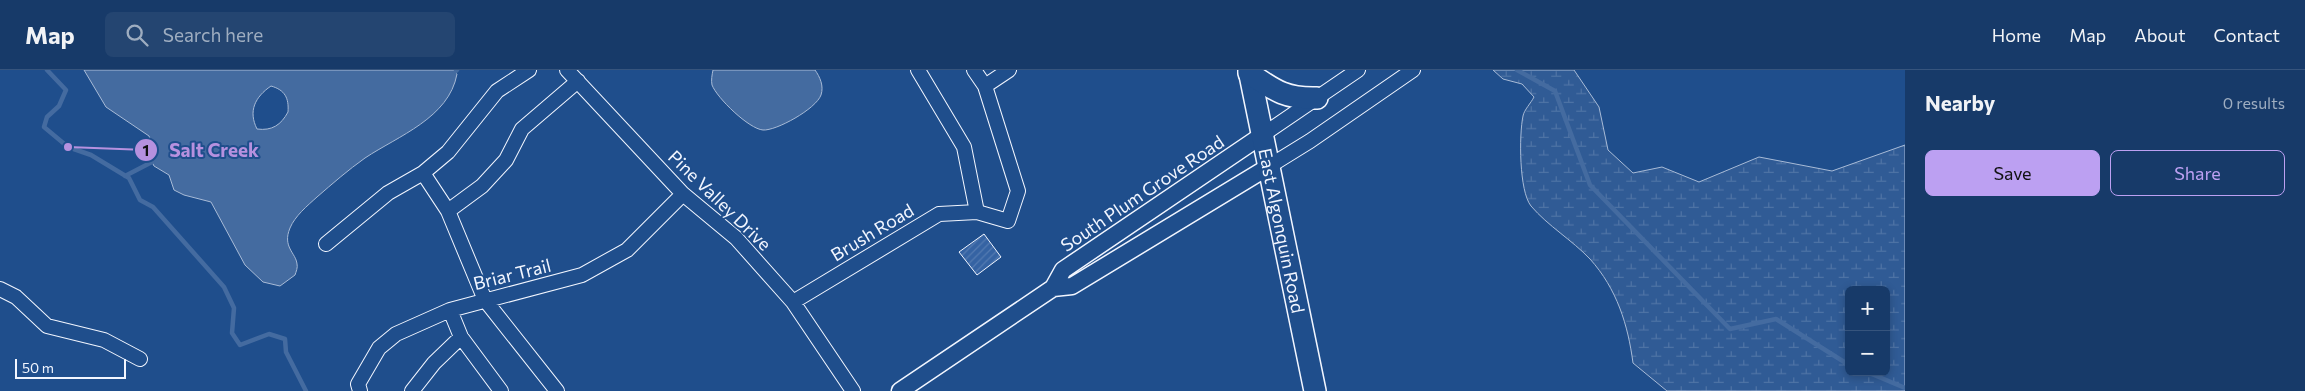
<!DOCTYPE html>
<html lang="en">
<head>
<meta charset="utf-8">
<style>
	body { margin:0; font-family:Commissioner,sans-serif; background:#244571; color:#f1f3f6 }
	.controls { position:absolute; right:15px; bottom:15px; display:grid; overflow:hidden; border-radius:8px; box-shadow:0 2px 8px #0003 }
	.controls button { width:45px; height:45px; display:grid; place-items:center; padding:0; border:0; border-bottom:1px solid #36547d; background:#173a69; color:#f1f3f6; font:25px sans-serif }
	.scale { position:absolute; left:15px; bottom:12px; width:111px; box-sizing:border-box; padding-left:5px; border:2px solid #f2f6ff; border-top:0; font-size:14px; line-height:18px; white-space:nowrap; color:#f2f6ff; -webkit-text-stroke:4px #1f4e8c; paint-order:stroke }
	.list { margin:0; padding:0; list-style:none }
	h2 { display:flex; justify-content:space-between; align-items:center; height:65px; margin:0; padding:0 20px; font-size:21px }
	h2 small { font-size:16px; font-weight:400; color:#9eadc0 }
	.actions { display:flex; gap:10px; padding:15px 20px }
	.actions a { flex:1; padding:11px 0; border:1px solid #bca0f2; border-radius:8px; text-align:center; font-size:18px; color:#bca0f2 }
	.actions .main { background:#bca0f2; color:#111 }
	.icon { flex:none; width:28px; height:28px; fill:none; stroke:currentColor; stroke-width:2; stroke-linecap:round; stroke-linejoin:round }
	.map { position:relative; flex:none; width:1905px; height:321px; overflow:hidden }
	header { display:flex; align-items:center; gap:30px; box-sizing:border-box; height:70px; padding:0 25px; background:#173a69; border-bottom:1px solid #36547d }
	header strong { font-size:24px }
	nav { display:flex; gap:28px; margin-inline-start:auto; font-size:18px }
	.search { width:350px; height:45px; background:#244571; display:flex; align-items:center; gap:12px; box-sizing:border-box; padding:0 18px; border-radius:8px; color:#9eadc0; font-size:19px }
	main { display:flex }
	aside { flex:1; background:#173a69 }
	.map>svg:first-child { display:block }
</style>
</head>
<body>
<header>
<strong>Map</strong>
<div class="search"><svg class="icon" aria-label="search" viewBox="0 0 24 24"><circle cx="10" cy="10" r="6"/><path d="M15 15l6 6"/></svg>Search here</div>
<nav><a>Home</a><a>Map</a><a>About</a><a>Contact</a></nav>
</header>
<main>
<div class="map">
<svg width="1905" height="321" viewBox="0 0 1905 321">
	<defs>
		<pattern id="wetland-marsh" width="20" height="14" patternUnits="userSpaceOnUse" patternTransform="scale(1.25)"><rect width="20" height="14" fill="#305b95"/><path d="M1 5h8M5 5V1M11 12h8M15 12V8" fill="none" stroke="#4e73a5"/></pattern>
		<pattern id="building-hatch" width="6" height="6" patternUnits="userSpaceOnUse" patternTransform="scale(1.25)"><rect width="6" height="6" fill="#3563a3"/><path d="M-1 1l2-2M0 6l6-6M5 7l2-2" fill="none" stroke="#537ab1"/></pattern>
	</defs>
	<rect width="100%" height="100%" fill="#1f4e8c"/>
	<path fill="url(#wetland-marsh)" stroke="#a8bbd7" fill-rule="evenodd" d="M 1493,0 L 1574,0 L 1599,37 L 1608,80 L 1633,103 L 1662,97 L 1699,112 L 1759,87 L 1832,101 L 1905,75 L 1905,321 L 1667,321 L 1633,293 C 1628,255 1617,219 1590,189 C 1572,170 1548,156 1531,136 C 1519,121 1519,65 1523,46 C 1524,40 1531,33 1534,27 L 1522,14 L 1503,9 ZM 1849,220 L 1886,220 L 1886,302 L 1849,302 Z"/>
	<path fill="#446ba0" stroke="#a8bbd7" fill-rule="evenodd" d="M 84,0 L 453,0 L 457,4 C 449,48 398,66 365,88 C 348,100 332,114 317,127 C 307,136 295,146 290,158 C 282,177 296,183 297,194 C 298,197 296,202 295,205 L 280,216 L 263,212 L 245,195 L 211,132 L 184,125 L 174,120 L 169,105 L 154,96 L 149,86 L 153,76 L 149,66 L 106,37 ZM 271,16 C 285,20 289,28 288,42 C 281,55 272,61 257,59 C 248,41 255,27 271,16 Z
		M 713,0 L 815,0 C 820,7 824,16 821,25 C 816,39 776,61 763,60 C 749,59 717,28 712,15 C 711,10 712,5 713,0 Z"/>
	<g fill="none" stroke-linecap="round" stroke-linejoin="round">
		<path stroke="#446ba0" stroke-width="4.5" d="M 47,0 L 66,20 L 59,36 L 47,47 L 44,57 L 68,77 L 91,85 L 129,108 L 140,130 L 153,137 L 224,217 L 234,238 L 232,263 L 240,275 L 269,264 L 285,269 L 286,282 L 306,321
			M 1517,0 L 1555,21 L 1590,115 L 1730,259 L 1776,249 L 1849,295
			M 455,2 L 457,0
			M 125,106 L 152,92
			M 1867,302 L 1905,318"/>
	</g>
	<path fill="url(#building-hatch)" stroke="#f2f6ff" d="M 984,164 L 1001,187 L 977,205 L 959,182 Z"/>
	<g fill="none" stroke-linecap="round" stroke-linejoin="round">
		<defs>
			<path id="minor" d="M 567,0 L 683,124 L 736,168 L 793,232 L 853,321
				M 918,0 L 964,77 L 977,142 L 1008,151 L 1018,121 L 985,16 L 974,0
				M 985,16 L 1009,0
				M 1261,66 L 1358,0
				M 1268,97 L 1310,71 L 1413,0
				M 423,103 L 448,141 L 485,230 L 557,321
				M 448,141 L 482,116 L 506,90 L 522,59 L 578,11
				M 326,174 L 388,123 L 423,103 L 448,82 L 497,21 L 529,0
				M 0,219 L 16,227 L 47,256 L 104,270 L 140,289
				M 793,232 L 939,144 L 977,142
				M 450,240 L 461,267 L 501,321
				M 360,321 L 358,314 L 379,278 L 396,264 L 450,240 L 582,205 L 627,180 L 683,124
				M 412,321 L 434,293 L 461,267"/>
			<path id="tertiary" d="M 1053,218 L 1072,216 L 1268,97
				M 900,321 L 1053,218 L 1063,200 L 1261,66"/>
			<g id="primary">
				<path id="s1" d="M 1249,0 L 1315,321"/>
				<path d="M 1249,3 C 1274,20 1285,29 1317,28"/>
			</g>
		</defs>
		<use href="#minor" stroke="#f2f6ff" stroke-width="16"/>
		<use href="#tertiary" stroke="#f2f6ff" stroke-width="19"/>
		<use href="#primary" stroke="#f2f6ff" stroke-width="24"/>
		<use href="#minor" stroke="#1f4e8c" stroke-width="14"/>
		<use href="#tertiary" stroke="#1f4e8c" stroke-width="16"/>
		<use href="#primary" stroke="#1f4e8c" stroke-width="21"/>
	</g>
	<g text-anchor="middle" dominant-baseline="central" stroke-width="4" stroke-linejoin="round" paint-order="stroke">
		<g font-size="18" fill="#f2f6ff" stroke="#1f4e8c">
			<text transform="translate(1142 123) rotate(-34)">South Plum Grove Road</text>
			<text transform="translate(720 130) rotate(44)">Pine Valley Drive</text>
			<text stroke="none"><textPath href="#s1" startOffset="164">East Algonquin Road</textPath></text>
			<text transform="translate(872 162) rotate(-31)">Brush Road</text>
			<text transform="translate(512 204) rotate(-14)">Briar Trail</text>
		</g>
	</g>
	<path fill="none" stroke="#b691df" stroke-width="2" d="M68 77L146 80"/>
	<g fill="#b691df" stroke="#1f4e8c" stroke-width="2">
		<circle cx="68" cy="77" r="5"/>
		<circle cx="146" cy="80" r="12"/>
	</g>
	<g font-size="15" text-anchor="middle" font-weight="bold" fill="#111">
		<text x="146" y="86">1</text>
	</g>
	<g font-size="19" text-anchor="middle" font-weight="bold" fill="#b691df" stroke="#1f4e8c" stroke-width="4" stroke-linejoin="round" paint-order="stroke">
		<text x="214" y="87">Salt Creek</text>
	</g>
</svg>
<div class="controls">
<button>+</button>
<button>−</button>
</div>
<div class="scale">50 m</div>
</div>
<aside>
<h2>Nearby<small>0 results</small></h2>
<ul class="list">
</ul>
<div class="actions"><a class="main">Save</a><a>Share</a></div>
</aside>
</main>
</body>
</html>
